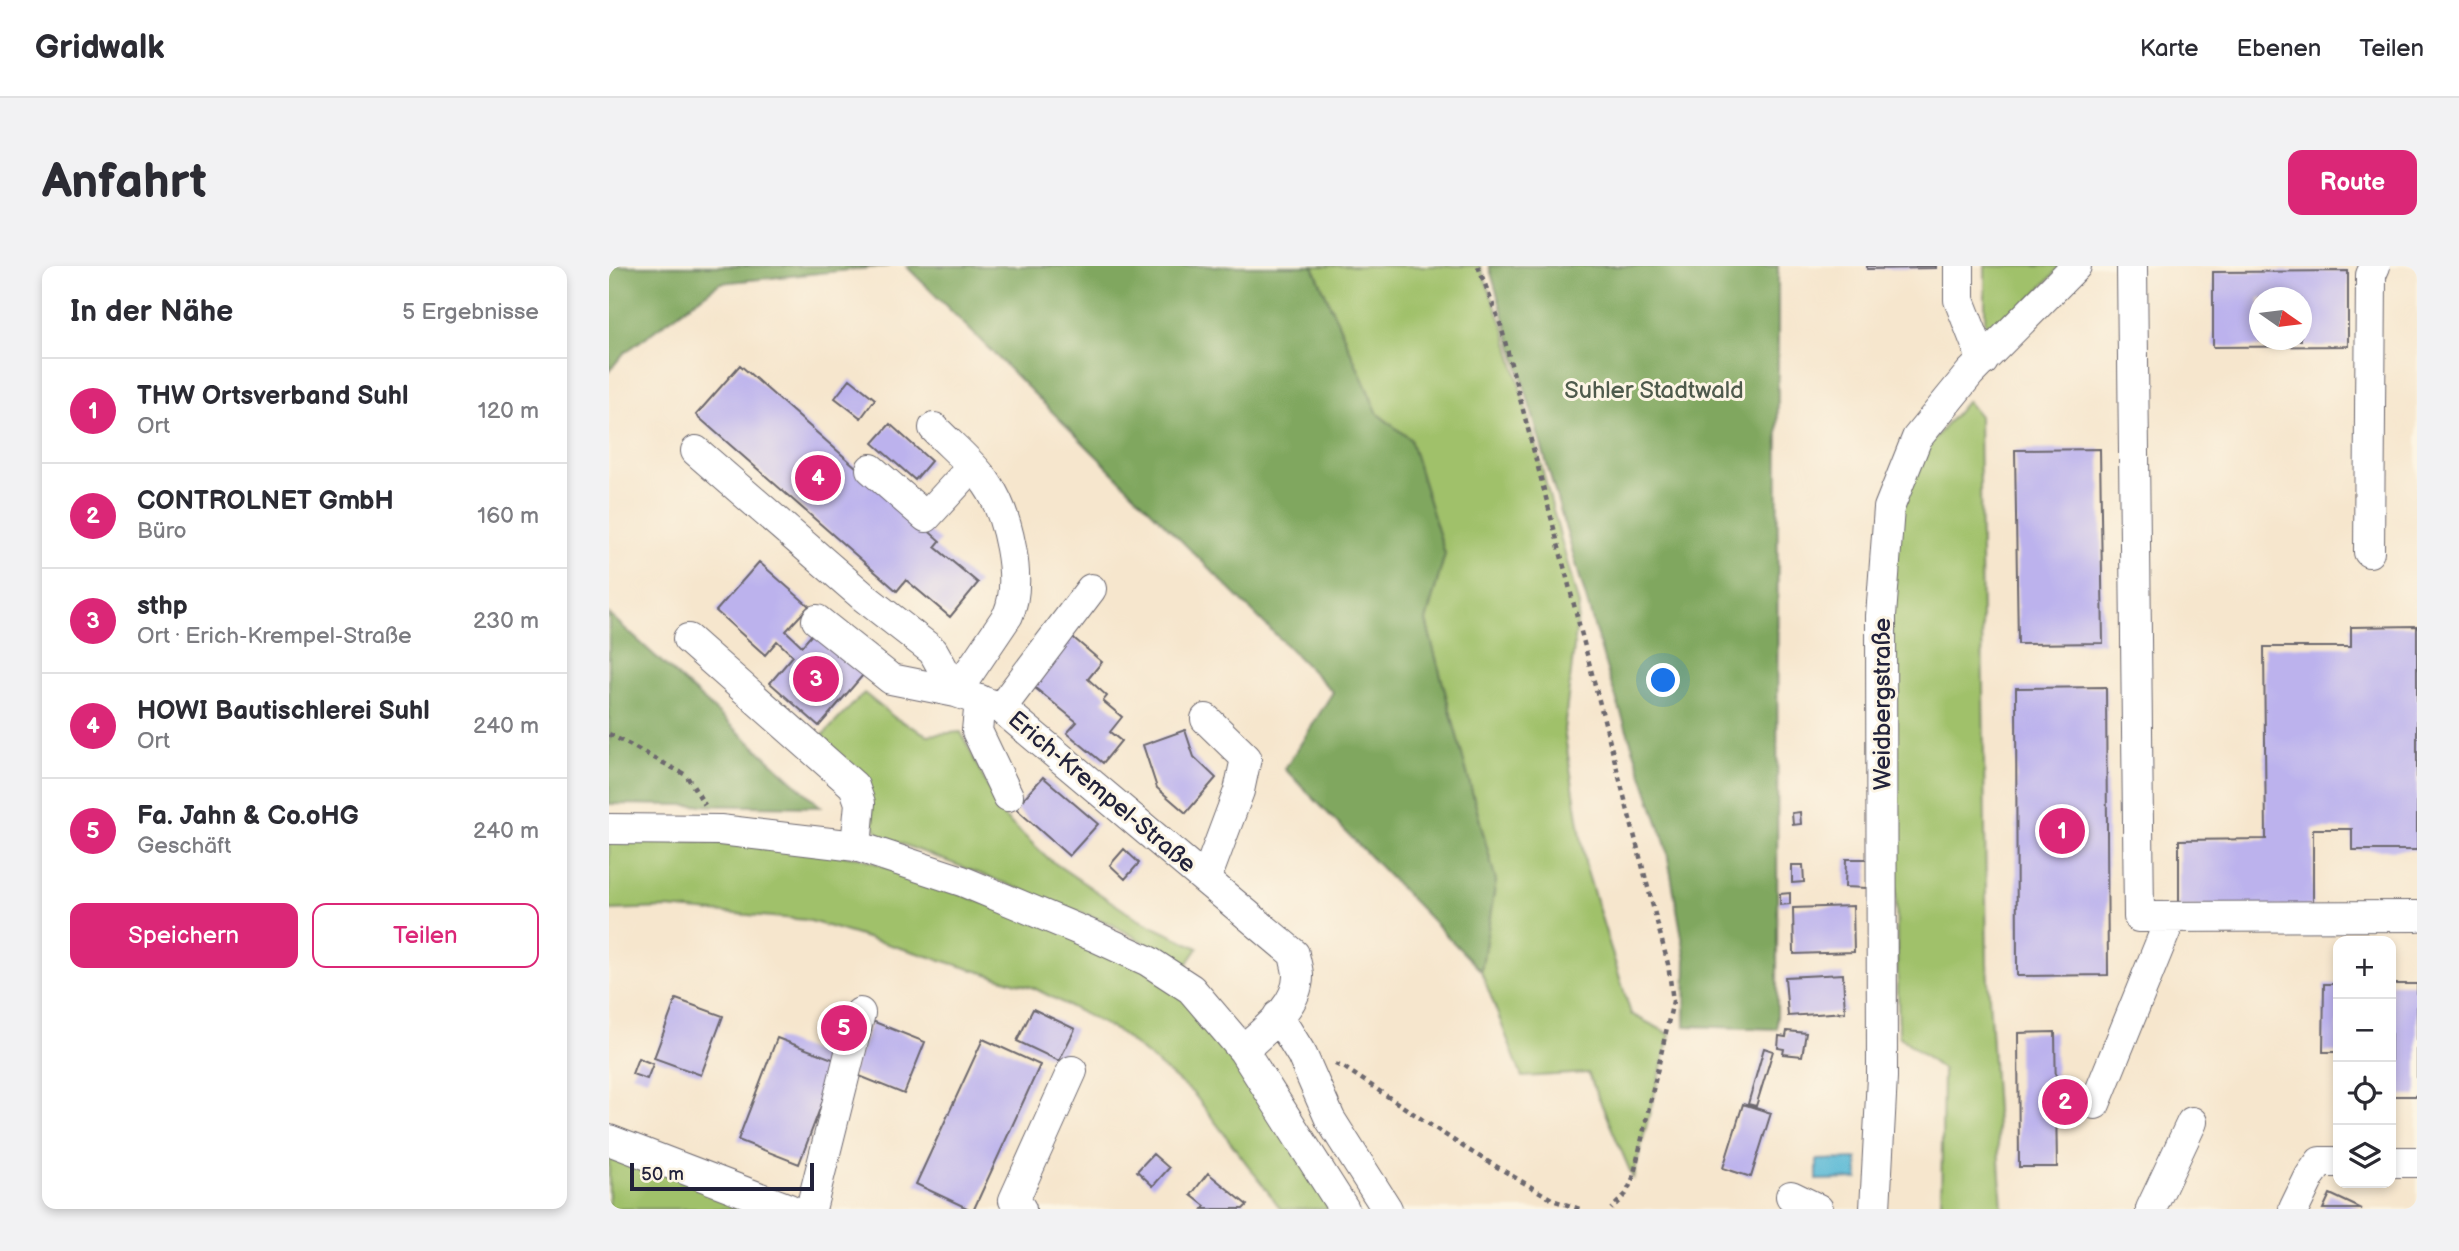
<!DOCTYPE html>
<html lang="de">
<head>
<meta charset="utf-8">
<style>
	body { margin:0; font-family:"Balsamiq Sans",sans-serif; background:#f2f2f3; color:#2b2b33 }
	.controls { position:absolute; right:21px; bottom:21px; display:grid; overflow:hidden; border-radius:14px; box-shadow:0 4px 10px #0003 }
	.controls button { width:63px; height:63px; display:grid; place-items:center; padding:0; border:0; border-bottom:2px solid #e1e1e2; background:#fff; color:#2b2b33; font:35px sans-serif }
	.compass { position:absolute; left:1640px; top:21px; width:63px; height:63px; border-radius:50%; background:#fff; box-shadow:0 4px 10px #0003; rotate:104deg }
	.scale { position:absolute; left:21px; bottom:18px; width:184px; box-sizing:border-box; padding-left:7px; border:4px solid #22223b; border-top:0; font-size:19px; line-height:24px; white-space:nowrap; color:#22223b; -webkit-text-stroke:5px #fcf5e5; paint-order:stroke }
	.you { position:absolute; left:1055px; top:415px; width:24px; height:24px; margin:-18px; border:5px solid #fff; border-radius:50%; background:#1a73e8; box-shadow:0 0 0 10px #1a73e833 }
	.badge { display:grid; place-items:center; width:46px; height:46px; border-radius:50%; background:#db2777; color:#fff; font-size:23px; font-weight:700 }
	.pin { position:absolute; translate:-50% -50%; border:4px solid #fff; box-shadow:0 2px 7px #0006 }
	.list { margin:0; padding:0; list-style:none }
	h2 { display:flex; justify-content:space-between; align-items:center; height:91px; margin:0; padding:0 28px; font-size:30px }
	h2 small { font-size:23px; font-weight:400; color:#7c7c81 }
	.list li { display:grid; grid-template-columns:46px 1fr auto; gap:21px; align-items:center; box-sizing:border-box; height:105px; padding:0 28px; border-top:2px solid #e1e1e2 }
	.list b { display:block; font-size:26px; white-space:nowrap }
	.list p { margin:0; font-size:23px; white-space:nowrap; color:#7c7c81 }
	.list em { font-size:23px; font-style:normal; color:#7c7c81 }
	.actions { display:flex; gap:14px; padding:21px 28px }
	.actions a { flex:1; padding:16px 0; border:2px solid #db2777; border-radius:14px; text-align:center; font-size:24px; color:#db2777 }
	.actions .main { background:#db2777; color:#fff }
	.icon { flex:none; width:38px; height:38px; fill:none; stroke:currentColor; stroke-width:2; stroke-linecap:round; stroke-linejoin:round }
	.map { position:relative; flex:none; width:1808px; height:943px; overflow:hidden; border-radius:14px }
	header { display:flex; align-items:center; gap:42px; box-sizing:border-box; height:98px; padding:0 35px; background:#fff; border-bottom:2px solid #e1e1e2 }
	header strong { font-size:33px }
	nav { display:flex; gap:38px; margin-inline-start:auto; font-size:24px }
	.intro { display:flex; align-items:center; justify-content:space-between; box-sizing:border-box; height:168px; padding:0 42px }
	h1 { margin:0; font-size:49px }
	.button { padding:18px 32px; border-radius:14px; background:#db2777; color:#fff; font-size:24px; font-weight:700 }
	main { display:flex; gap:42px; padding:0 42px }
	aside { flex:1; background:#fff; border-radius:14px; box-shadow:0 4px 10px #0003 }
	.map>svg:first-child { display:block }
</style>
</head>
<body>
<header>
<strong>Gridwalk</strong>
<nav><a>Karte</a><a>Ebenen</a><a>Teilen</a></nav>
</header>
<div class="intro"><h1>Anfahrt</h1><a class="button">Route</a></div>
<main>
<aside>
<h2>In der Nähe<small>5 Ergebnisse</small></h2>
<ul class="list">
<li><span class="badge">1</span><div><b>THW Ortsverband Suhl</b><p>Ort</p></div><em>120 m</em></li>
<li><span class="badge">2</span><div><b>CONTROLNET GmbH</b><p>Büro</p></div><em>160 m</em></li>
<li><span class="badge">3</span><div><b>sthp</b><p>Ort · Erich-Krempel-Straße</p></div><em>230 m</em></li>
<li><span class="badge">4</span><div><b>HOWI Bautischlerei Suhl</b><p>Ort</p></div><em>240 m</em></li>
<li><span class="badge">5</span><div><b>Fa. Jahn &amp; Co.oHG</b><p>Geschäft</p></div><em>240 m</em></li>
</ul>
<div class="actions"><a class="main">Speichern</a><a>Teilen</a></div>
</aside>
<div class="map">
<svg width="1808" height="943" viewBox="0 0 1808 943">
	<rect width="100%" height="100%" fill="#fcf5e5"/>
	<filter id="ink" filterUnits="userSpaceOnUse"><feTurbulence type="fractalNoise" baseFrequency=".0143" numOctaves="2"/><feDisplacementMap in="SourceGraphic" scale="14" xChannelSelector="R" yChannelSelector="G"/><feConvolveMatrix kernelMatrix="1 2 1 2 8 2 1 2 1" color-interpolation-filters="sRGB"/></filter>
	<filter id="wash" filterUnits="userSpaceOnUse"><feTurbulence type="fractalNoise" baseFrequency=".00686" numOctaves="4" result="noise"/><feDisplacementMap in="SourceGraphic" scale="28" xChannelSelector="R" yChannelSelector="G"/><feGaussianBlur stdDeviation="1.57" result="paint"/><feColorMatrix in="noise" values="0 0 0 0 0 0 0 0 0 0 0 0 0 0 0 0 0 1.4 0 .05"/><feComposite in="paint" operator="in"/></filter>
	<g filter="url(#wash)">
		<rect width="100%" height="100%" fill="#f6e6cd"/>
		<path fill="#a0c16b" stroke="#617253" stroke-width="2" d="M 704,0 L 871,0 L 896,65 L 970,340 L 955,464 L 977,602 L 1022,748 L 1061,768 L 1024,912 L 979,807 L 913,811 L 872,705 L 887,615 L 817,355 L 836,288 L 801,173 L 769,149 Z
			M 1376,0 L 1453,0 L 1390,66 L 1376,65 Z
			M 1358,135 L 1370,150 L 1378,697 L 1393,943 L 1332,943 L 1334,804 L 1290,770 L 1289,731 L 1281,318 L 1293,233 L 1317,182 Z
			M 255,427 L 286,452 L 318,469 L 352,466 L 392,548 L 441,594 L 528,653 L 589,682 L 577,700 L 502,658 L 272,570 L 265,561 L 262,539 L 210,473 Z
			M 0,575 L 93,575 L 250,591 L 510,686 L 579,732 L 633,801 L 720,943 L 672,943 L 585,828 L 510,766 L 425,722 L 198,654 L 57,642 L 0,644 Z
			M 0,884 L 148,943 L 0,943 Z"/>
		<path fill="#80a75f" stroke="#51644d" stroke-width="2" d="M 0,0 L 280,0 L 111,17 L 15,87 L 0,105 Z
			M 297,0 L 704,0 L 769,148 L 801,173 L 836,288 L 817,355 L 887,615 L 872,705 L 676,503 L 724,426 Z
			M 880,0 L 1169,0 L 1168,763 L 1076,760 L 1077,694 L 1057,580 L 1000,411 Z
			M 0,348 L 212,541 L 0,538 Z"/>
		<path fill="#56b8d5" stroke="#3c6d88" stroke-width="2" d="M 1248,893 L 1249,913 L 1208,914 L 1208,894 Z"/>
		<g id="blocks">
			<path fill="#bcb2ed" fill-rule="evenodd" d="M 1258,0 L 1327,0 L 1327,2 L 1258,3 Z
				M 1739,5 L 1739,80 L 1604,81 L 1604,6 ZM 1650,32 L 1692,32 L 1692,74 L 1650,74 Z
				M 131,99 L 331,275 L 326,281 L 369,317 L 341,351 L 297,314 L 288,325 L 87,149 Z
				M 241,113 L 266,133 L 252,152 L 226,132 Z
				M 281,158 L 322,195 L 306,214 L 264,177 Z
				M 1491,183 L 1494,377 L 1409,378 L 1406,184 Z
				M 150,296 L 200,340 L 177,365 L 193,380 L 205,366 L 254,409 L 210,460 L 161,417 L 184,390 L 168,375 L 156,389 L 107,345 Z
				M 1808,360 L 1808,584 L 1743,584 L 1743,563 L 1704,563 L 1704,640 L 1570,641 L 1570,574 L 1657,573 L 1655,381 L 1742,381 L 1742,361 Z
				M 460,368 L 493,396 L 479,413 L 498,430 L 494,435 L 513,451 L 501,466 L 512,475 L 494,497 L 458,467 L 468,456 L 425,421 L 443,399 L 438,394 Z
				M 1497,421 L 1499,709 L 1408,710 L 1407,422 Z
				M 576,464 L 585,491 L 607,512 L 577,547 L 548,522 L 534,479 Z
				M 434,511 L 489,558 L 460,590 L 406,542 Z
				M 1191,546 L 1192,558 L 1184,559 L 1183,547 Z
				M 515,583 L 530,597 L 516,613 L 501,599 Z
				M 1237,593 L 1259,593 L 1258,622 L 1236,621 Z
				M 1183,599 L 1194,599 L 1195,616 L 1183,617 Z
				M 1181,627 L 1181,638 L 1171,639 L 1171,628 Z
				M 1244,640 L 1245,686 L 1185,688 L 1184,642 Z
				M 1234,708 L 1236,746 L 1179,750 L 1176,711 Z
				M 1715,718 L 1729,718 L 1729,786 L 1714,786 Z
				M 1782,718 L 1808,718 L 1808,830 L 1782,830 Z
				M 67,733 L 114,750 L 92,809 L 45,792 Z
				M 424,743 L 466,763 L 450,795 L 408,775 Z
				M 263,755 L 316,776 L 295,828 L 243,807 Z
				M 1178,765 L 1197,767 L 1193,790 L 1174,788 L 1175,783 L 1169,782 L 1170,770 L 1177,771 Z
				M 1446,766 L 1448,901 L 1410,901 L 1409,767 Z
				M 168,772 L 229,795 L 190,898 L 129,874 Z
				M 374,773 L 431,799 L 365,943 L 360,943 L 307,918 Z
				M 1155,782 L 1164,785 L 1147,840 L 1139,838 Z
				M 29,792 L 44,798 L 38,813 L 23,808 Z
				M 1134,838 L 1162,847 L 1142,911 L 1114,902 Z
				M 544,888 L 560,902 L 544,920 L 528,905 Z
				M 599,907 L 638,939 L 634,943 L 594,943 L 596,940 L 582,929 Z
				M 1721,928 L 1753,943 L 1714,943 Z"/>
		</g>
	</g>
	<g filter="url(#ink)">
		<use href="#blocks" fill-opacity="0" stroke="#6c676e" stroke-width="2"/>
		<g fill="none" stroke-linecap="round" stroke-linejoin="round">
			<defs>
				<path id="minor" d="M 1350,0 L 1350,34 L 1374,95
					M 1523,0 L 1530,651 L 1808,650
					M 87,185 L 256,332 L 324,385 L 347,426 L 392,442 L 685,688 C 686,695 689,703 689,710 C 689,741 654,765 634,784
					M 262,203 L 317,251 L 363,201
					M 1760,286 L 1762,9 L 1766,0
					M 208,354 L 282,413 L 347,426 L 399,349 C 414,315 399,248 378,218 C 364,197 342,180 325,162
					M 79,373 L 245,520 L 251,537 L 247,580
					M 371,434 L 368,465 L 399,530
					M 392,442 L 482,323
					M 0,563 L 111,564 L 247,580 L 353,615 L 487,671 L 539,695 L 582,723 L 634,784 L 735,943
					M 597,613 L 630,525 L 637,492 L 597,453
					M 669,750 L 693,789 L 721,853 L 778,943
					M 1486,838 L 1562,651
					M 0,874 L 180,943
					M 1782,896 L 1808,896
					M 1182,930 L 1209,943
					M 202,943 L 251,747
					M 412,943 L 405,934 L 463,805
					M 1266,943 L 1273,811 L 1272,350 L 1280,242 L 1308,172 L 1361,107 L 1467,0
					M 1542,943 L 1583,856
					M 1685,943 L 1701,910 L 1711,896 L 1729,896"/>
			</defs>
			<use href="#minor" stroke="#6c676e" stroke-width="32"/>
			<path stroke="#6c676e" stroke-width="4.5" stroke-dasharray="5 5" stroke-linecap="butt" d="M 869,0 L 892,60 L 1059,698 L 1064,735 L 1024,912 L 1017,928 L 1002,943
				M 0,468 L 77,509 L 96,539
				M 726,798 L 736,802 L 856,882 L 946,935 L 971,943"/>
			<use href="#minor" stroke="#fff" stroke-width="30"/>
		</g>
	</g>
	<g text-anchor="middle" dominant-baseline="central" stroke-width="6" stroke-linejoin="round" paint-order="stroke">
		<g font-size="24" fill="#4e5a4c" stroke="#fcf5e5">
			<text x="1045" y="124">Suhler Stadtwald</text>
		</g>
		<g font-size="24" fill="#22223b" stroke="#fcf5e5">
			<text transform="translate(1273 438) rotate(-90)">Weidbergstraße</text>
			<text transform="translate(493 526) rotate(40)">Erich-Krempel-Straße</text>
		</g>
	</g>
</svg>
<div class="controls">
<button>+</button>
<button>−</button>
<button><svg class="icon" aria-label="locate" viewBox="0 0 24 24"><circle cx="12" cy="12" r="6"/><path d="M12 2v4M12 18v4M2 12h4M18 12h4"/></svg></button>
<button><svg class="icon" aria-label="layers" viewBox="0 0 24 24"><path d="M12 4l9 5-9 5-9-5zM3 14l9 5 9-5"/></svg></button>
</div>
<svg class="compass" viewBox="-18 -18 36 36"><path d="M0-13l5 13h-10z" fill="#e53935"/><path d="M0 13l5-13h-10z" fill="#7c7c81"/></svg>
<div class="scale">50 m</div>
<div class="you"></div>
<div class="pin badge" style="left:1453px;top:565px">1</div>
<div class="pin badge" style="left:1456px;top:836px">2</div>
<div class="pin badge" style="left:207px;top:413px">3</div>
<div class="pin badge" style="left:209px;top:212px">4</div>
<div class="pin badge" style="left:235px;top:762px">5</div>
</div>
</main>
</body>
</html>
